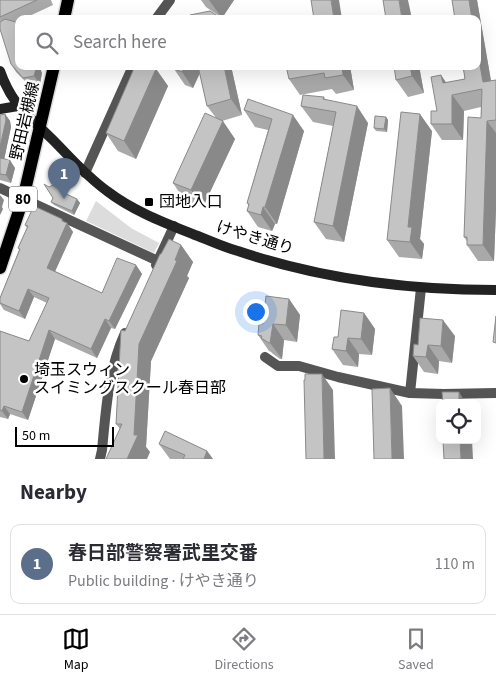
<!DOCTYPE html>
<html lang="en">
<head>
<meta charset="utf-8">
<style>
	body { margin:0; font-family:"Source Sans 3","Noto Sans JP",sans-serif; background:#f2f2f3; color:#2b2b33 }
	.controls { position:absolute; right:15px; bottom:15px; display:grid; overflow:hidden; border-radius:10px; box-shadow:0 5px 20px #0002 }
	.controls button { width:45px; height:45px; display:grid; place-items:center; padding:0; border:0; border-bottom:1px solid #e1e1e2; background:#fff; color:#2b2b33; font:25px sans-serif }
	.scale { position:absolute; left:15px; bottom:12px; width:99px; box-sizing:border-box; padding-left:5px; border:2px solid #000; border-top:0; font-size:14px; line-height:18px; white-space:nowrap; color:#000; -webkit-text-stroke:4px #fff; paint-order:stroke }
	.you { position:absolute; left:255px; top:311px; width:18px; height:18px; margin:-12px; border:4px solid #fff; border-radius:50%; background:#1a73e8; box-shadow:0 0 0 8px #1a73e833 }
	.badge { display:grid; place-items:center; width:32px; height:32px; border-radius:50%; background:#000; color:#fff; font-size:16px; font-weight:700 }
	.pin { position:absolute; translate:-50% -41px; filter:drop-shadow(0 1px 2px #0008) }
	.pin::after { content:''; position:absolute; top:26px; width:18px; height:15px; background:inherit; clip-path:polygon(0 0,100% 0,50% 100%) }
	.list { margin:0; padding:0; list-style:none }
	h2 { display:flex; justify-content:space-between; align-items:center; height:65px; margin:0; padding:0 20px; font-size:21px }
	h2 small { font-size:16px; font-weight:400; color:#7c7c81 }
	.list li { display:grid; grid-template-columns:32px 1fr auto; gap:15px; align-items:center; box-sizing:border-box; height:80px; margin:0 10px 10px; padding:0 10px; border:1px solid #e1e1e2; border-radius:10px }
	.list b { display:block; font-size:19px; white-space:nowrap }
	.list p { margin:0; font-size:16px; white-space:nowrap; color:#7c7c81 }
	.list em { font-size:16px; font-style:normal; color:#7c7c81 }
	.icon { flex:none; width:28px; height:28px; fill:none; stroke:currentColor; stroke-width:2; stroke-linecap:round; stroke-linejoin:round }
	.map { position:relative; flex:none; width:496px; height:459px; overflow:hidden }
	.search { position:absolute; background:#fff; box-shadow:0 5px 20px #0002; left:15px; right:15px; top:15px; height:55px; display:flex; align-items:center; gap:12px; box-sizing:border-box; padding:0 18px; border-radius:10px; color:#7c7c81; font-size:19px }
	.sheet { height:155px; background:#fff }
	nav { display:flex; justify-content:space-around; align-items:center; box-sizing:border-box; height:70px; border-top:1px solid #e1e1e2; background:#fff; font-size:14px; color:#7c7c81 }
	nav a { display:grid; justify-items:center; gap:2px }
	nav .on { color:#000 }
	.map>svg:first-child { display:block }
</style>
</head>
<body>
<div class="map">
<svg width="496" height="459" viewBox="0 0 496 459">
	<rect width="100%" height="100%" fill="#fff"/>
	<path fill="#dcdcdc" d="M 96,201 L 131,228 L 159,243 L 154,253 L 86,221 Z"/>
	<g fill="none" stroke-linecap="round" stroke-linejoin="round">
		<defs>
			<path id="primary" d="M 64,19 L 68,0
				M 0,268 L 23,199 L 54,66"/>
		</defs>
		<use href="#primary" stroke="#dbdbdb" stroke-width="15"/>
		<path stroke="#555" stroke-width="10" d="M 156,19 L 170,0
			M 85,173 L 133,66
			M 0,188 L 158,261
			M 156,265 L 174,226
			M 265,357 L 278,366 L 299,366 L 338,377 L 410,393 L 444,394 L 496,393
			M 410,393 L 421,288
			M 100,459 L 102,450 C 106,410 108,370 125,333"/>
		<path stroke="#222" stroke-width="10" d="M 0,71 C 12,105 27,114 52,139 C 70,157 86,176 107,191 C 133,211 165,223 195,235 C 209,240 223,247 238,251 C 321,279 409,290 496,290
			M 0,109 L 18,106"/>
		<use href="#primary" stroke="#000" stroke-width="12"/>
	</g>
	<path fill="#a9a9a9" d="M 0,0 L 51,0 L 53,5 L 23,19 L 19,19 L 19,21 L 15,22 L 42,73 L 40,84 L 29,85 L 16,72 L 11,64 L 0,20 Z
		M 201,0 L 234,0 L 222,18 L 206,7 Z
		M 452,0 L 477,0 L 491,81 L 496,80 L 496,209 L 494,261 L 478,261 L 467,245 L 467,241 L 464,237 L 481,118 L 481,107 L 464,111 L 463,140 L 442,140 L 431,124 L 437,111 L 447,83 L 465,79 Z
		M 173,66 L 231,66 L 242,115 L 222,121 L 235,139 L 203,207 L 185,201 L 173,183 L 217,119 L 207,106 L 200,73 L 193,88 L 185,85 L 174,69 Z
		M 350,66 L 354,90 L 336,94 L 332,89 L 300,95 L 289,79 Z
		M 419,66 L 424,93 L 408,97 L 396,80 Z
		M 139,67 L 156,69 L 168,86 L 136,159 L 118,151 L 106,133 Z
		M 324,97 L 325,99 L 368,123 L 344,242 L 326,239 L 314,222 L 333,126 L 313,122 L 301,106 Z
		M 248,99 L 304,131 L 277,224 L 275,224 L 272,231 L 258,227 L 247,211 L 249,206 L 247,203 L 268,130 L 255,127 L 244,110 Z
		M 5,114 L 10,121 L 11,127 L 4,159 L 15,168 L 11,183 L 0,180 L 0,115 Z
		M 386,117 L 388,120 L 387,132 L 376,131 L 374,128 Z
		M 432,131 L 420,239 L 424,244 L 422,259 L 399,257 L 387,240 Z
		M 66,193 L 65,194 L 77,199 L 80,203 L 74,215 L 54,205 L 51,202 Z
		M 65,222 L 67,223 L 73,232 L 55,271 L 102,293 L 136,265 L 142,274 L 115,329 L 111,328 L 97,358 L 55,339 L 28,420 L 10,414 L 8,419 L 0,417 L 0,331 L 29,341 L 47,303 L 34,297 L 25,319 L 4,310 L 0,304 L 0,298 L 19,250 L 18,248 L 27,228 L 25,225 Z
		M 181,245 L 193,262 L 187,276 L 189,278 L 151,361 L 146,447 L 150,452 L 120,429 L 116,424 L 161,254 Z
		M 289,299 L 300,315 L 297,342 L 284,340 L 282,359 L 280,359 L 273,354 L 271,352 L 269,351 L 258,335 L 263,324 Z
		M 364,313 L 375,329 L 372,355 L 359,354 L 358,367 L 343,365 L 332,349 L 338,337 Z
		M 455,336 L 452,363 L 439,361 L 438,374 L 424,372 L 413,356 L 418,345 Z
		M 159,444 L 207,451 L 213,459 L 170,459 Z"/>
	<path fill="#898989" d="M 209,0 L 234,0 L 222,18 Z
		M 331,0 L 339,0 L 342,19 L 334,19 Z
		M 399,0 L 408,0 L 412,19 L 402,19 Z
		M 469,0 L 477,0 L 494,98 L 483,82 L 477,48 L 477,19 L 472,19 Z
		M 36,66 L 42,66 L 41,71 L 42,73 L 40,84 L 34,76 Z
		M 185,66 L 203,66 L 193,88 L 182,72 Z
		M 224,66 L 231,66 L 242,115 L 231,99 Z
		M 342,66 L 350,66 L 354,90 L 343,75 Z
		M 410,66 L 419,66 L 424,93 L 412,76 Z
		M 156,69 L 168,86 L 136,159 L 124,141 Z
		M 441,75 L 452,91 L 453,96 L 464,111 L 463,140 L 452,124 Z
		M 357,106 L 368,123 L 344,242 L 333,226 Z
		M 5,114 L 10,121 L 11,127 L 3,165 L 0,161 L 0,147 Z
		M 420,114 L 432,131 L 420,239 L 424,244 L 422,259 L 410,242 L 408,227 Z
		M 293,115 L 304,131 L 277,224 L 265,207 Z
		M 386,117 L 388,120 L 387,132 L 384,129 Z
		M 223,121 L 235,139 L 203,207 L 191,190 Z
		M 487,121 L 496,133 L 496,209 L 494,261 L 483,245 Z
		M 10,160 L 15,168 L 11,183 L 6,175 Z
		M 0,195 L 4,200 L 2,207 L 3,209 L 0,215 Z
		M 77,199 L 80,203 L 74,215 L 72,211 Z
		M 263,207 L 275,224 L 272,231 L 261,215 Z
		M 62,219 L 66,224 L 67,223 L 73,232 L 53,276 L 47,268 Z
		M 181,245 L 193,262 L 187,276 L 189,278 L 151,361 L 146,447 L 150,452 L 147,459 L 127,459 L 134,435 L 139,344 Z
		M 136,265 L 142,274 L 115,329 L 109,321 Z
		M 28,289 L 34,297 L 25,319 L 19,311 Z
		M 289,299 L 300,315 L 297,342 L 286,325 Z
		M 364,313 L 375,329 L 372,355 L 361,339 Z
		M 105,319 L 111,328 L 97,358 L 91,349 Z
		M 443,320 L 455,336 L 452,363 L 441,346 Z
		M 273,324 L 284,340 L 282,359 L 270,343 Z
		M 49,330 L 55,339 L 28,420 L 22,412 Z
		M 348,338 L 359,354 L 358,367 L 346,351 Z
		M 428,345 L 439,361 L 438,374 L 426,357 Z
		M 322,374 L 333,390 L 335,459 L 324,459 Z
		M 390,388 L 402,406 L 404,459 L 392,459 Z
		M 459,392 L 466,403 L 459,403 Z
		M 4,406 L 10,414 L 8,419 L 2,411 Z
		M 460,440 L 472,440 L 473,459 L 461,459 Z
		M 207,451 L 213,459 L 204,459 Z"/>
	<path fill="#c4c4c4" stroke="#898989" d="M 0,0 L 37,0 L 0,17 Z
		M 311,0 L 331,0 L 334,19 L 314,19 Z
		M 383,0 L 399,0 L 402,19 L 386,19 Z
		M 452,0 L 469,0 L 472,19 L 455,19 Z
		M 210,11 L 222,19 L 191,19 L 190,15 Z
		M 5,19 L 19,23 L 19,66 L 37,66 L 34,76 L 23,78 L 11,64 L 0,29 L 0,22 Z
		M 477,48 L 483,82 L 496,80 L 496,120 L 487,121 L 483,245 L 467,245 L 467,237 L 464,237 L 468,117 L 481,118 L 482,89 L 452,95 L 452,124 L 431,124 L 431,111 L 437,111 L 431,77 L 441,75 L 443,83 L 465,79 L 463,66 L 477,66 Z
		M 135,66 L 139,67 L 140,66 L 150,66 L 156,69 L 124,141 L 106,133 Z
		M 173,66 L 185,66 L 182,72 L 174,69 Z
		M 198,66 L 224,66 L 231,99 L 207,106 Z
		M 286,66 L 342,66 L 343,75 L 325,78 L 324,73 L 289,79 Z
		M 394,66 L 410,66 L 412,76 L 396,80 Z
		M 303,95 L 324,97 L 323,99 L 357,106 L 333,226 L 314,222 L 336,112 L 301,106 Z
		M 248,99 L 293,115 L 265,207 L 263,207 L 261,215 L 247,211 L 249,204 L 247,203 L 272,119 L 244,110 Z
		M 401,112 L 420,114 L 408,227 L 412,227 L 410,242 L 387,240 Z
		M 205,113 L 223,121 L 191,190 L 173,183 Z
		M 5,114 L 6,120 L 0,147 L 0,115 Z
		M 375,116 L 386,117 L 384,129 L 374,128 Z
		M 0,158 L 10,160 L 6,175 L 0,174 Z
		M 44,184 L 49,187 L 53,185 L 63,189 L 62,192 L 77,199 L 72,211 L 51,202 L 53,198 Z
		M 34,206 L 62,219 L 62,221 L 67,223 L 47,268 L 102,293 L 117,258 L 136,265 L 109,321 L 105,319 L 91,349 L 49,330 L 22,412 L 4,406 L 2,411 L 0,410 L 0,331 L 29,341 L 49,298 L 28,289 L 19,311 L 0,303 L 0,298 L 20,249 L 18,248 L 28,226 L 25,225 Z
		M 169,239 L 181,245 L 175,260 L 177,261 L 139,344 L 134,435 L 138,435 L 127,459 L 106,459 L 122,424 L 116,424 L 121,330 L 125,331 L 160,254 L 161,254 Z
		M 266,296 L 289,299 L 286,325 L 273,324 L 270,343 L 269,343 L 261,338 L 262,336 L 258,335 L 259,323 L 263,324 Z
		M 341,310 L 364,313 L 361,339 L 348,338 L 346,351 L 332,349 L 334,337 L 338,337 Z
		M 496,316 L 496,343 L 493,342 Z
		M 420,318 L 443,320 L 441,346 L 428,345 L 426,357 L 413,356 L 414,344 L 418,345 Z
		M 305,374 L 322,374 L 324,459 L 306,459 L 304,380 L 305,380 Z
		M 390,388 L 392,459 L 374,459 L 372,389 Z
		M 442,392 L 459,392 L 459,403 L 443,403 Z
		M 165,431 L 207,451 L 204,459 L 183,459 L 185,455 L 159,444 Z
		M 443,440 L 460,440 L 461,459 L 444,459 Z"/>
	<g fill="#000" stroke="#fff" stroke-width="2">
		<rect x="144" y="197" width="10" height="10" rx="2.5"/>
		<circle cx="24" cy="379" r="5"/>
	</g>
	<g text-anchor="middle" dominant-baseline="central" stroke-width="5" stroke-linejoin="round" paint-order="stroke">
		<rect fill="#fff" stroke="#4c4c4c" stroke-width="1" x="9" y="186.5" width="28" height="25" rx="4"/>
		<g font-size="15" font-weight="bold" fill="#000">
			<text x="23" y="199">80</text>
		</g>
		<g font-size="16" fill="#000" stroke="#fff">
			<text transform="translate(25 121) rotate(-77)">野田岩槻線</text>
			<text transform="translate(255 238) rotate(17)">けやき通り</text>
		</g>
		<g font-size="16" fill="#000" stroke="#fff" text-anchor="start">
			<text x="159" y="202">団地入口</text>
			<text x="34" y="370">埼玉スウィン<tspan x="34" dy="18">スイミングスクール春日部</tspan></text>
		</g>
	</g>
</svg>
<div class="controls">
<button><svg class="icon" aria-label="locate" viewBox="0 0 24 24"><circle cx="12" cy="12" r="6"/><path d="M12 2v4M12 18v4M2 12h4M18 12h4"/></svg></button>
</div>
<div class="scale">50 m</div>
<div class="you"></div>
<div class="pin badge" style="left:64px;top:199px;background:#5c6f8a">1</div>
<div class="search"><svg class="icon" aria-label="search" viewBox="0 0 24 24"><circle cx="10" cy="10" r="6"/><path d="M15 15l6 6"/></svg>Search here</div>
</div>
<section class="sheet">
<h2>Nearby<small></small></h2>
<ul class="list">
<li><span class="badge" style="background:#5c6f8a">1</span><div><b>春日部警察署武里交番</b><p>Public building · けやき通り</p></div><em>110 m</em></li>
</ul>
</section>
<nav>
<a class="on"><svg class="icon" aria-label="map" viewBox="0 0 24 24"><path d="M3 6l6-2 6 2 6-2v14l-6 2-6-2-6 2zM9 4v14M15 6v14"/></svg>Map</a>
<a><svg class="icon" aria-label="directions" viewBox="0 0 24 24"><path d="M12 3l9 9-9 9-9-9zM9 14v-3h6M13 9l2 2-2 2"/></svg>Directions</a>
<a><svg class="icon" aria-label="saved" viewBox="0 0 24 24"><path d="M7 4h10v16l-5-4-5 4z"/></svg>Saved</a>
</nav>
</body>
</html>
